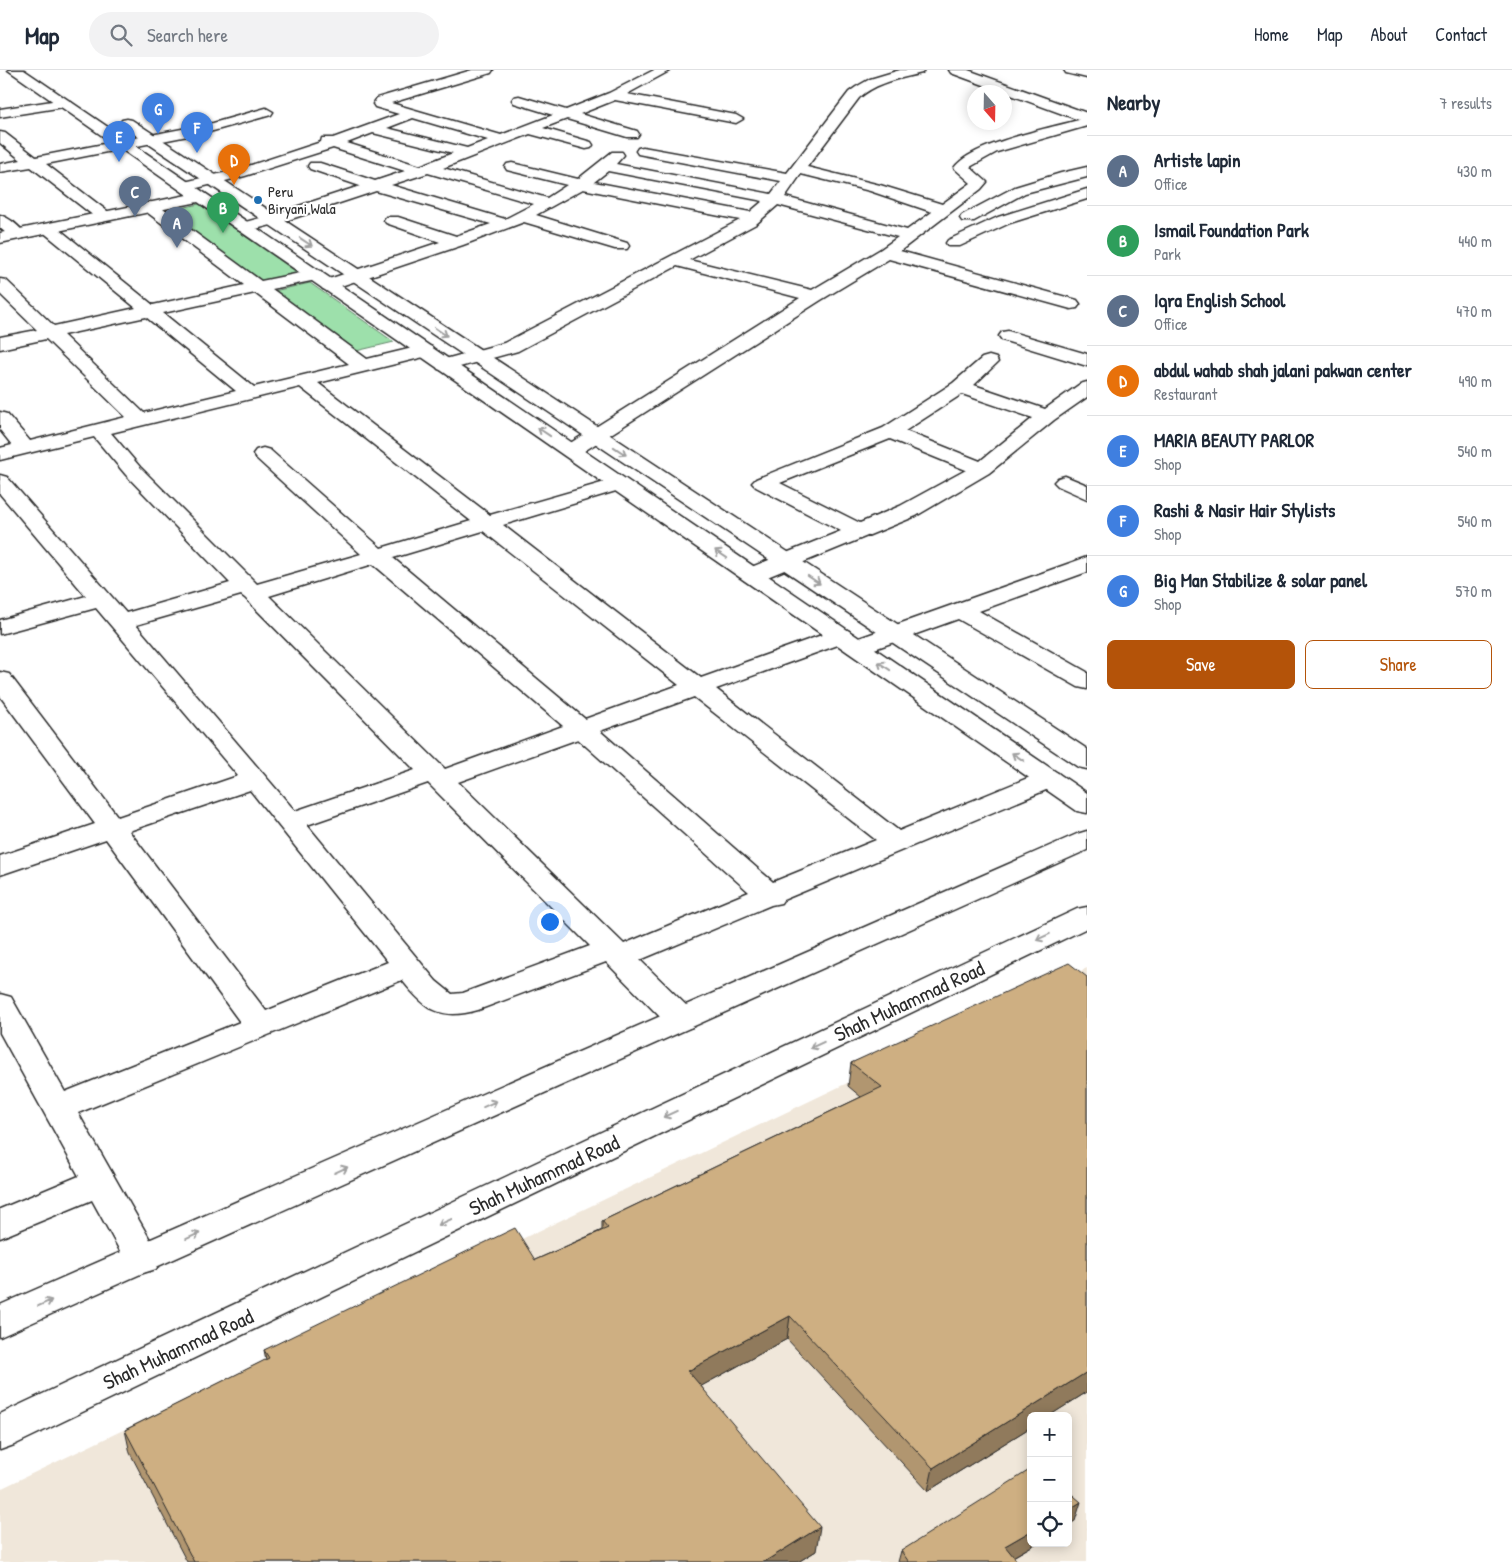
<!DOCTYPE html>
<html lang="en">
<head>
<meta charset="utf-8">
<style>
	body { margin:0; font-family:"Patrick Hand",sans-serif; background:#f2f2f3; color:#1f2937 }
	.controls { position:absolute; right:15px; bottom:15px; display:grid; overflow:hidden; border-radius:8px; box-shadow:0 2px 12px #0003 }
	.controls button { width:45px; height:45px; display:grid; place-items:center; padding:0; border:0; border-bottom:1px solid #e0e1e3; background:#fff; color:#1f2937; font:25px sans-serif }
	.compass { position:absolute; left:967px; top:15px; width:45px; height:45px; border-radius:50%; background:#fff; box-shadow:0 2px 12px #0003; rotate:160deg }
	.you { position:absolute; left:549px; top:851px; width:18px; height:18px; margin:-12px; border:4px solid #fff; border-radius:50%; background:#1a73e8; box-shadow:0 0 0 8px #1a73e833 }
	.badge { display:grid; place-items:center; width:32px; height:32px; border-radius:50%; background:#b45309; color:#fff; font-size:16px; font-weight:700 }
	.pin { position:absolute; translate:-50% -41px; filter:drop-shadow(0 1px 2px #0008) }
	.pin::after { content:''; position:absolute; top:26px; width:18px; height:15px; background:inherit; clip-path:polygon(0 0,100% 0,50% 100%) }
	.list { margin:0; padding:0; list-style:none }
	h2 { display:flex; justify-content:space-between; align-items:center; height:65px; margin:0; padding:0 20px; font-size:21px }
	h2 small { font-size:16px; font-weight:400; color:#747a83 }
	.list li { display:grid; grid-template-columns:32px 1fr auto; gap:15px; align-items:center; box-sizing:border-box; height:70px; padding:0 20px; border-top:1px solid #e0e1e3 }
	.list b { display:block; font-size:19px; white-space:nowrap }
	.list p { margin:0; font-size:16px; white-space:nowrap; color:#747a83 }
	.list em { font-size:16px; font-style:normal; color:#747a83 }
	.actions { display:flex; gap:10px; padding:15px 20px }
	.actions a { flex:1; padding:11px 0; border:1px solid #b45309; border-radius:8px; text-align:center; font-size:18px; color:#b45309 }
	.actions .main { background:#b45309; color:#fff }
	.icon { flex:none; width:28px; height:28px; fill:none; stroke:currentColor; stroke-width:2; stroke-linecap:round; stroke-linejoin:round }
	.map { position:relative; flex:none; width:1087px; height:1492px; overflow:hidden }
	header { display:flex; align-items:center; gap:30px; box-sizing:border-box; height:70px; padding:0 25px; background:#fff; border-bottom:1px solid #e0e1e3 }
	header strong { font-size:24px }
	nav { display:flex; gap:28px; margin-inline-start:auto; font-size:18px }
	.search { width:350px; height:45px; background:#f2f2f3; display:flex; align-items:center; gap:12px; box-sizing:border-box; padding:0 18px; border-radius:28px; color:#747a83; font-size:19px }
	main { display:flex }
	aside { flex:1; background:#fff }
	.map>svg:first-child { display:block }
</style>
</head>
<body>
<header>
<strong>Map</strong>
<div class="search"><svg class="icon" aria-label="search" viewBox="0 0 24 24"><circle cx="10" cy="10" r="6"/><path d="M15 15l6 6"/></svg>Search here</div>
<nav><a>Home</a><a>Map</a><a>About</a><a>Contact</a></nav>
</header>
<main>
<div class="map">
<svg width="1087" height="1492" viewBox="0 0 1087 1492">
	<rect width="100%" height="100%" fill="#fff"/>
	<filter id="ink" filterUnits="userSpaceOnUse"><feTurbulence type="fractalNoise" baseFrequency=".02" numOctaves="2"/><feDisplacementMap in="SourceGraphic" scale="10" xChannelSelector="R" yChannelSelector="G"/><feConvolveMatrix kernelMatrix="1 2 1 2 8 2 1 2 1" color-interpolation-filters="sRGB"/></filter>
	<g filter="url(#ink)">
		<path fill="#f0e7da" fill-rule="evenodd" d="M 1087,898 L 1087,1492 L 0,1492 L 0,1419 ZM 1031,1346 L 1068,1346 L 1068,1473 L 1031,1473 Z"/>
		<path fill="#9de0ab" stroke="#64866b" d="M 199,134 L 298,203 L 262,211 L 164,142 Z
			M 310,213 L 394,272 L 356,281 L 274,221 Z"/>
		<g fill="none" stroke-linecap="round" stroke-linejoin="round">
			<defs>
				<path id="street" d="M 472,0 L 493,0 L 491,3 L 391,33 L 501,65 L 553,45 L 514,33 L 512,30 L 514,27 L 519,26 L 566,40 L 609,23 L 654,0 L 671,0 L 627,24 L 736,45 L 743,49 L 736,53 L 615,30 L 580,44 L 637,61 L 639,64 L 637,67 L 627,67 L 567,49 L 543,58 L 591,72 L 593,75 L 591,78 L 586,79 L 530,64 L 443,98 L 547,128 L 567,115 L 507,100 L 505,97 L 507,94 L 512,93 L 578,109 L 612,82 L 622,82 L 624,85 L 616,94 L 771,124 L 781,111 L 643,85 L 638,84 L 636,81 L 638,78 L 643,77 L 787,103 L 849,22 L 856,17 L 870,9 L 900,0 L 924,0 L 922,3 C 899,9 877,12 859,28 L 807,97 L 880,115 L 942,134 L 971,113 L 954,98 C 970,74 1049,58 1079,50 L 951,3 L 949,0 L 968,0 L 1087,43 L 1087,56 L 997,82 L 970,97 L 987,112 L 981,119 L 900,181 L 1077,230 L 1080,234 L 1077,238 L 1071,239 L 889,189 L 821,230 L 578,385 L 571,387 L 564,385 L 561,381 L 564,377 L 800,228 L 677,196 L 518,281 L 445,301 L 438,299 L 436,295 L 438,291 L 504,273 L 740,150 L 583,119 L 536,145 L 627,173 L 629,176 L 627,179 L 615,179 L 524,152 L 463,175 L 329,220 L 323,219 L 320,215 L 323,211 L 440,172 L 386,153 L 384,150 L 386,147 L 398,147 L 456,166 L 491,154 L 376,121 L 279,153 L 244,162 L 238,160 L 236,157 L 238,154 L 268,146 L 360,116 L 310,99 L 308,96 L 310,93 L 320,93 L 375,111 L 405,101 L 333,78 L 245,106 L 185,121 L 180,119 L 177,116 L 180,113 L 236,100 L 321,72 L 322,68 L 333,68 L 399,44 L 375,37 L 373,34 L 377,28 ZM 413,48 L 488,70 L 467,78 L 387,58 ZM 373,63 L 453,83 L 420,96 L 347,73 ZM 608,101 L 763,131 L 750,142 L 594,112 ZM 428,103 L 534,134 L 505,149 L 391,115 ZM 801,104 L 870,121 L 932,142 L 907,160 L 785,127 ZM 778,135 L 898,167 L 881,179 L 812,220 L 689,190 L 756,154 Z
					M 1064,0 L 1087,0 L 1087,8 L 1066,3 Z
					M 65,29 L 72,33 L 70,36 L 0,47 L 0,39 Z
					M 266,38 L 273,42 L 271,45 L 213,61 L 46,94 L 111,144 L 113,147 L 111,150 L 99,150 L 31,97 L 0,102 L 0,94 L 21,90 L 0,73 L 0,62 L 5,63 L 36,87 L 213,53 Z
					M 1087,97 L 1087,107 L 1025,123 L 974,151 L 962,151 L 960,148 L 962,145 L 1015,117 L 1061,103 Z
					M 1087,119 L 1087,129 L 1010,153 L 960,176 L 948,176 L 946,173 L 948,170 L 998,147 Z
					M 150,132 L 156,134 L 261,211 L 315,200 L 321,201 L 324,205 L 321,209 L 272,219 L 367,289 L 425,275 L 432,277 L 434,281 L 432,285 L 318,313 L 490,445 L 612,410 L 619,408 L 626,410 L 630,414 L 626,418 L 503,455 L 701,608 L 833,561 L 841,559 L 849,561 L 853,566 L 849,571 L 716,619 L 899,761 L 1040,703 L 1049,701 L 1058,703 L 1062,709 L 1058,715 L 783,830 L 781,833 L 771,835 L 640,890 L 692,941 L 697,949 L 692,957 L 681,960 L 670,957 L 606,892 L 478,940 C 440,951 425,939 402,910 L 78,1043 L 161,1189 L 156,1199 L 143,1203 L 130,1199 L 92,1130 L 0,1168 L 0,1139 L 79,1106 L 0,963 L 0,924 L 11,927 L 65,1022 L 240,952 L 106,769 L 0,805 L 0,786 L 95,754 L 0,626 L 0,602 L 9,604 L 118,747 L 238,706 L 96,538 L 0,564 L 0,550 L 86,526 L 0,424 L 0,405 L 7,407 L 126,543 L 230,513 L 126,405 L 94,367 L 0,390 L 0,378 L 12,375 L 0,360 L 0,342 L 7,344 L 30,371 L 126,347 L 46,269 L 0,279 L 0,267 L 37,260 L 0,224 L 0,209 L 6,210 L 54,256 L 136,238 L 42,161 L 40,158 L 42,155 L 54,155 L 153,235 L 244,215 L 144,140 L 142,137 L 144,134 ZM 255,223 L 349,294 L 254,317 L 163,243 ZM 146,247 L 236,321 L 144,343 L 63,265 ZM 300,317 L 471,451 L 381,478 L 270,380 L 263,378 L 256,380 L 253,384 L 256,388 L 361,484 L 257,514 L 140,397 L 111,363 ZM 483,461 L 679,615 L 585,649 L 393,488 ZM 373,494 L 563,656 L 445,699 L 269,526 ZM 241,525 L 245,528 L 415,700 L 295,741 L 136,555 ZM 694,627 L 876,770 L 773,812 L 600,661 ZM 578,669 L 749,822 L 624,874 L 458,712 ZM 428,713 L 590,876 L 463,923 L 452,924 L 436,911 L 307,755 ZM 250,720 L 388,892 L 266,941 L 129,761 Z
					M 0,145 C 10,148 20,157 26,165 L 24,168 L 12,168 L 0,158 Z
					M 1008,261 L 1087,284 L 1087,296 L 1002,270 L 999,266 L 1002,262 Z
					M 989,286 L 996,288 L 998,292 L 974,315 L 1045,339 L 1080,314 L 1087,312 L 1087,327 L 1054,350 L 989,403 L 916,446 L 760,510 L 752,512 L 744,510 L 741,505 L 744,500 L 841,461 L 756,417 L 752,413 L 756,409 L 883,358 L 953,313 L 982,288 ZM 962,324 L 1033,348 L 980,391 L 905,361 ZM 890,369 L 966,400 L 900,436 L 860,453 L 780,413 Z
					M 1065,406 L 1087,415 L 1087,429 L 1058,416 L 1054,412 L 1058,408 Z
					M 1087,487 L 1087,502 L 979,541 L 1087,602 L 1087,619 L 1078,617 L 958,549 L 866,582 L 857,584 L 848,582 L 845,577 L 848,572 Z"/>
				<path id="secondary" d="M 8,0 L 24,0 L 1087,723 L 1087,743 L 1077,741 L 198,132 L 0,173 L 0,163 L 187,125 Z
					M 127,49 L 132,50 L 1087,679 L 1087,699 L 1078,697 L 122,56 L 120,53 L 122,50 Z
					M 1087,761 L 1087,780 L 0,1267 L 0,1235 L 1077,764 Z
					M 1087,837 L 1087,858 L 14,1375 L 0,1380 L 0,1344 L 1077,839 Z"/>
			</defs>
			<use href="#street" stroke="#2b2b2b" stroke-width="3"/>
			<use href="#secondary" stroke="#2b2b2b" stroke-width="3"/>
			<use href="#street" fill="#fff" fill-rule="evenodd"/>
			<use href="#secondary" fill="#fff" fill-rule="evenodd"/>
		</g>
		<path fill="#b19670" stroke="#2b2b2b" d="M 1087,907 L 1087,1322 L 928,1421 L 787,1269 L 701,1316 L 816,1481 L 798,1492 L 187,1492 L 130,1383 L 125,1360 L 266,1290 L 264,1280 L 535,1190 L 602,1160 L 602,1151 L 861,1027 L 848,1016 L 851,993 Z
			M 1031,1473 L 1037,1473 L 1013,1487 L 1018,1492 L 898,1492 L 901,1481 Z"/>
		<path fill="#907a5b" stroke="#2b2b2b" d="M 790,1246 L 787,1269 L 687,1324 L 688,1301 Z
			M 1087,1302 L 1087,1322 L 1049,1346 L 1031,1346 L 1031,1357 L 928,1421 L 933,1398 Z
			M 1081,1432 L 1075,1451 L 1068,1455 L 1068,1440 Z
			M 820,1457 L 816,1481 L 798,1492 L 764,1492 Z
			M 1031,1461 L 1031,1473 L 1037,1473 L 1004,1492 L 1005,1476 Z"/>
		<path fill="#ceaf82" stroke="#2b2b2b" d="M 1069,893 L 1087,907 L 1087,1302 L 933,1398 L 790,1246 L 688,1301 L 820,1457 L 764,1492 L 194,1492 L 125,1360 L 269,1288 L 264,1280 L 515,1158 L 535,1190 L 608,1158 L 602,1151 L 882,1017 L 851,993 Z
			M 1031,1399 L 1031,1461 L 1005,1476 L 1018,1492 L 909,1492 L 901,1481 Z
			M 1068,1421 L 1081,1432 L 1068,1440 Z"/>
		<defs><path id="oneway-shaft" d="M-6 0H5M1.5-3L5.5 0L1.5 3" fill="none" stroke-width="1.6" stroke-linecap="round" stroke-linejoin="round" transform="scale(1.25)"/></defs>
		<g stroke="#a0a0a0">
			<use href="#oneway-shaft" transform="translate(306 172) rotate(34)"/>
			<use href="#oneway-shaft" transform="translate(441 262) rotate(34)"/>
			<use href="#oneway-shaft" transform="translate(544 362) rotate(-146)"/>
			<use href="#oneway-shaft" transform="translate(620 381) rotate(34)"/>
			<use href="#oneway-shaft" transform="translate(721 484) rotate(-146)"/>
			<use href="#oneway-shaft" transform="translate(814 510) rotate(34)"/>
			<use href="#oneway-shaft" transform="translate(884 596) rotate(-146)"/>
			<use href="#oneway-shaft" transform="translate(1018 687) rotate(-146)"/>
			<use href="#oneway-shaft" transform="translate(1043 867) rotate(155)"/>
			<use href="#oneway-shaft" transform="translate(817 975) rotate(155)"/>
			<use href="#oneway-shaft" transform="translate(490 1034) rotate(-24)"/>
			<use href="#oneway-shaft" transform="translate(670 1044) rotate(155)"/>
			<use href="#oneway-shaft" transform="translate(341 1100) rotate(-24)"/>
			<use href="#oneway-shaft" transform="translate(445 1152) rotate(155)"/>
			<use href="#oneway-shaft" transform="translate(193 1166) rotate(-24)"/>
			<use href="#oneway-shaft" transform="translate(45 1233) rotate(-24)"/>
		</g>
	</g>
	<circle fill="#1f6fb2" stroke="#fff" stroke-width="2" cx="258" cy="130" r="5"/>
	<g text-anchor="middle" dominant-baseline="central" stroke-width="4" stroke-linejoin="round" paint-order="stroke">
		<g font-size="15" fill="#2b2b2b" stroke="#fff" text-anchor="start">
			<text x="268" y="121">Peru<tspan x="268" dy="17">Biryani Wala</tspan></text>
		</g>
		<g font-size="21" fill="#2b2b2b" stroke="#fff">
			<text transform="translate(909 931) rotate(-25)">Shah Muhammad Road</text>
			<text transform="translate(544 1105) rotate(-25)">Shah Muhammad Road</text>
			<text transform="translate(178 1279) rotate(-25)">Shah Muhammad Road</text>
		</g>
	</g>
</svg>
<div class="controls">
<button>+</button>
<button>−</button>
<button><svg class="icon" aria-label="locate" viewBox="0 0 24 24"><circle cx="12" cy="12" r="6"/><path d="M12 2v4M12 18v4M2 12h4M18 12h4"/></svg></button>
</div>
<svg class="compass" viewBox="-18 -18 36 36"><path d="M0-13l5 13h-10z" fill="#e53935"/><path d="M0 13l5-13h-10z" fill="#747a83"/></svg>
<div class="you"></div>
<div class="pin badge" style="left:177px;top:178px;background:#5c6f8a">A</div>
<div class="pin badge" style="left:223px;top:163px;background:#2e9e5b">B</div>
<div class="pin badge" style="left:135px;top:147px;background:#5c6f8a">C</div>
<div class="pin badge" style="left:234px;top:115px;background:#e8710a">D</div>
<div class="pin badge" style="left:119px;top:92px;background:#3f7fe0">E</div>
<div class="pin badge" style="left:197px;top:83px;background:#3f7fe0">F</div>
<div class="pin badge" style="left:158px;top:64px;background:#3f7fe0">G</div>
</div>
<aside>
<h2>Nearby<small>7 results</small></h2>
<ul class="list">
<li><span class="badge" style="background:#5c6f8a">A</span><div><b>Artiste lapin</b><p>Office</p></div><em>430 m</em></li>
<li><span class="badge" style="background:#2e9e5b">B</span><div><b>Ismail Foundation Park</b><p>Park</p></div><em>440 m</em></li>
<li><span class="badge" style="background:#5c6f8a">C</span><div><b>Iqra English School</b><p>Office</p></div><em>470 m</em></li>
<li><span class="badge" style="background:#e8710a">D</span><div><b>abdul wahab shah jalani pakwan center</b><p>Restaurant</p></div><em>490 m</em></li>
<li><span class="badge" style="background:#3f7fe0">E</span><div><b>MARIA BEAUTY PARLOR</b><p>Shop</p></div><em>540 m</em></li>
<li><span class="badge" style="background:#3f7fe0">F</span><div><b>Rashi &amp; Nasir Hair Stylists</b><p>Shop</p></div><em>540 m</em></li>
<li><span class="badge" style="background:#3f7fe0">G</span><div><b>Big Man Stabilize &amp; solar panel</b><p>Shop</p></div><em>570 m</em></li>
</ul>
<div class="actions"><a class="main">Save</a><a>Share</a></div>
</aside>
</main>
</body>
</html>
